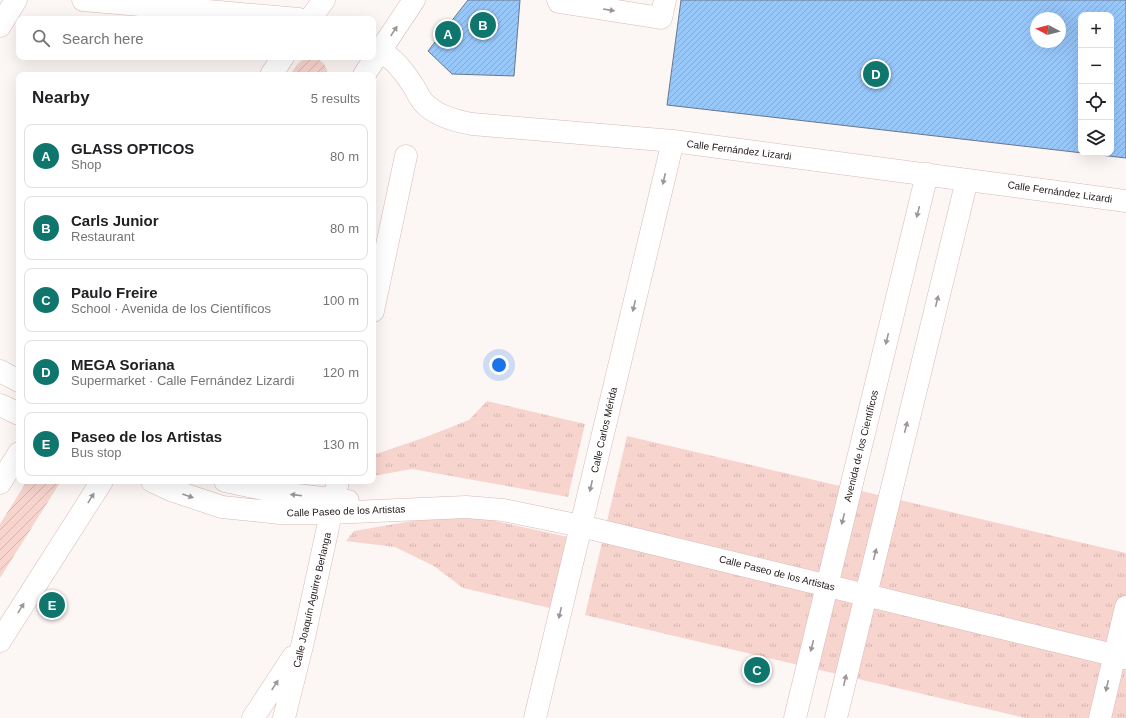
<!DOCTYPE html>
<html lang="en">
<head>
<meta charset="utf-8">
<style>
	body { margin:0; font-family:Helvetica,sans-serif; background:#f2f2f2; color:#202124 }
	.controls { position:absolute; right:12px; top:12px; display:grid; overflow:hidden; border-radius:8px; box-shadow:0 4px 16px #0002 }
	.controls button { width:36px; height:36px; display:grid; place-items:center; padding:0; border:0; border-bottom:1px solid #e0e0e0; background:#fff; color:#202124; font:20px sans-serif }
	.compass { position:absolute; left:1030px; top:12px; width:36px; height:36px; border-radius:50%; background:#fff; box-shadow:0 4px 16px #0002; rotate:277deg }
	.you { position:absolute; left:499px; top:365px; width:14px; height:14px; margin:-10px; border:3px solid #fff; border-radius:50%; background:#1a73e8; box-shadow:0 0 0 6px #1a73e833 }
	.badge { display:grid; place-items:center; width:26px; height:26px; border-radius:50%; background:#0f766e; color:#fff; font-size:13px; font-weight:700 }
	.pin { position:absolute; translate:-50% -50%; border:2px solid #fff; box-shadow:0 1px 4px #0006 }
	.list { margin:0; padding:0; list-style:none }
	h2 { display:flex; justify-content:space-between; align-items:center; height:52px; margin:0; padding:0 16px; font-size:17px }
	h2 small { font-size:13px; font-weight:400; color:#757577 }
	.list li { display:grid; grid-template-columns:26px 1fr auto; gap:12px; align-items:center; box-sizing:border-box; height:64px; margin:0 8px 8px; padding:0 8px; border:1px solid #e0e0e0; border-radius:8px }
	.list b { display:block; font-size:15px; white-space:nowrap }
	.list p { margin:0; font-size:13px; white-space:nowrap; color:#757577 }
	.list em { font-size:13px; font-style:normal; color:#757577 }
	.icon { flex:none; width:22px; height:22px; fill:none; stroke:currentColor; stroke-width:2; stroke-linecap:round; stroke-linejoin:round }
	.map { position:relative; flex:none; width:1126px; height:718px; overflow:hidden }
	.search { position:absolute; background:#fff; box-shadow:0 4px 16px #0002; left:16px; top:16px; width:360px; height:44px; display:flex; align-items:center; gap:10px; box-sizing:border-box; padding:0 14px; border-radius:8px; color:#757577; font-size:15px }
	.panel { position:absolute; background:#fff; box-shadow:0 4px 16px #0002; left:16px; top:72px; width:360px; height:412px; border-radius:8px }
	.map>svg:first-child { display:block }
</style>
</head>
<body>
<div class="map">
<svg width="1126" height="718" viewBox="0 0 1126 718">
	<defs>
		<pattern id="grass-tufts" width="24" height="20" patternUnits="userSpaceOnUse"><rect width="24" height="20" fill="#f7d5ce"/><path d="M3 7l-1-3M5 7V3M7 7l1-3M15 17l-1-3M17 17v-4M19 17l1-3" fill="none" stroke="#d3b6b0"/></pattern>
		<pattern id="garden-furrows" width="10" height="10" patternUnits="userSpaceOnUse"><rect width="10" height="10" fill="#f7d5ce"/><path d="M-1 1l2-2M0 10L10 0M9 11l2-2" fill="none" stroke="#d3b6b0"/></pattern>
		<pattern id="building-hatch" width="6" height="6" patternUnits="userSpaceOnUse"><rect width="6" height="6" fill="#98c7fa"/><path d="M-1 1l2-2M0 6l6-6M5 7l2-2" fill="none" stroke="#83aad6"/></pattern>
	</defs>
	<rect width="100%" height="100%" fill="#fcf6f5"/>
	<path fill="url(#grass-tufts)" d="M 487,401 L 585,424 L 568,497 L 412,469 L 373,476 L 373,455 L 426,437 L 469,420 Z
		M 627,436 L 1126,553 L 1126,718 L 1025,718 L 585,615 Z
		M 459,513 L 568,537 L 550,608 L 463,588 L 434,566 L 395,547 L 346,541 L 354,531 Z"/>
	<path fill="url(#garden-furrows)" d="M 308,58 C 319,57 327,63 328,75 L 290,75 C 295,67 299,60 308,58 Z
		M 27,481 L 61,481 L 0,578 L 0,524 Z"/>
	<path fill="url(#building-hatch)" stroke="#68788a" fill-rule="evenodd" d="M 468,0 L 520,0 L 514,76 L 452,74 L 428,51 Z
		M 681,0 L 1126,0 L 1126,158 L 667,105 ZM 1081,15 L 1111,15 L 1111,153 L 1081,153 ZM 1036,18 L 1060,18 L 1060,42 L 1036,42 Z"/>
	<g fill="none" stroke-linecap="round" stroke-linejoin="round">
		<defs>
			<path id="minor" d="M 83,0 L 299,19
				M 558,0 L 559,2 L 661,18 L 665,0
				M 0,26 L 16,0
				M 373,47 C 391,54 404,71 414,87 C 417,92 420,99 424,103 C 436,116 455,121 472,124 L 673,141 L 1126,201
				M 373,311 L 406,156
				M 0,371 L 19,381
				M 0,405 L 19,414
				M 152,481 L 171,490 L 222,507 L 280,513 L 331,513 L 466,507 L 503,510 L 581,526 L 1126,658
				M 225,481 L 288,494 L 348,501
				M 253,718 L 293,657
				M 284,718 L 303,642 L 338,481
				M 535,718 L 673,141
				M 795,718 L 927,174
				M 836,718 L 967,180
				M 1100,718 L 1126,607"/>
			<path id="major" d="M 310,19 L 324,0
				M 271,75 L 283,57
				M 364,75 L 414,0
				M 0,483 L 19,453
				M 0,641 L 102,481"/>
		</defs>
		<use href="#minor" stroke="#d7bbb6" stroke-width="23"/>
		<use href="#major" stroke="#d7bbb6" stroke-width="23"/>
		<use href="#minor" stroke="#fff" stroke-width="22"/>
		<use href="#major" stroke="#fff" stroke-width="22"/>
	</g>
	<defs><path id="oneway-solid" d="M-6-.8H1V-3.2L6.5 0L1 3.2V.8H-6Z"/></defs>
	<g fill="#9c9797">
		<use href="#oneway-solid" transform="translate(609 10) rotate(9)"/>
		<use href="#oneway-solid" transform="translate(394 31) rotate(-57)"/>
		<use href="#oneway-solid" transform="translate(664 179) rotate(103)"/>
		<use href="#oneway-solid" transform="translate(918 212) rotate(104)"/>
		<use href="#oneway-solid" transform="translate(937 301) rotate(-76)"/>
		<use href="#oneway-solid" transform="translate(634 306) rotate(103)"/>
		<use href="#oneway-solid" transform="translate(887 339) rotate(104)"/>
		<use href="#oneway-solid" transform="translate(906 427) rotate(-76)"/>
		<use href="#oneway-solid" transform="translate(591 486) rotate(103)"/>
		<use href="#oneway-solid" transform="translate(296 495) rotate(-173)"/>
		<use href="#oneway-solid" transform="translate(188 496) rotate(19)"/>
		<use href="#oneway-solid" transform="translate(91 498) rotate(-58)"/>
		<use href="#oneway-solid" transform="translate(843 519) rotate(104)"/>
		<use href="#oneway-solid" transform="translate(875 554) rotate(-76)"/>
		<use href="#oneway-solid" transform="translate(21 608) rotate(-58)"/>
		<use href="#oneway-solid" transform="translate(560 613) rotate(103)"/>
		<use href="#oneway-solid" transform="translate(812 646) rotate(104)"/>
		<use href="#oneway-solid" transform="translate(845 680) rotate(-77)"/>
		<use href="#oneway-solid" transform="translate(275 685) rotate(-57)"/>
		<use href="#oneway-solid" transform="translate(1107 686) rotate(103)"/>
	</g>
	<g text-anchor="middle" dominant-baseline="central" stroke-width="3" stroke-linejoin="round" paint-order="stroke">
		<g font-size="10" fill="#221817" stroke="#fff">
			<text transform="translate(739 150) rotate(7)">Calle Fernández Lizardi</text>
			<text transform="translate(1060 192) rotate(8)">Calle Fernández Lizardi</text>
			<text transform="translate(604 430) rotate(-77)">Calle Carlos Mérida</text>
			<text transform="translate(861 446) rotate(-76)">Avenida de los Científicos</text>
			<text transform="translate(346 511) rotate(-2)">Calle Paseo de los Artistas</text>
			<text transform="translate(777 573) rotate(14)">Calle Paseo de los Artistas</text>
			<text transform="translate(312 600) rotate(-77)">Calle Joaquín Aguirre Berlanga</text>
		</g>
	</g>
</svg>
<div class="controls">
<button>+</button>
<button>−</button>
<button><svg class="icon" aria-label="locate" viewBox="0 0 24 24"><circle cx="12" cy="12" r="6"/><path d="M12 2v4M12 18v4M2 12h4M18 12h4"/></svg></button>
<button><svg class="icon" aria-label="layers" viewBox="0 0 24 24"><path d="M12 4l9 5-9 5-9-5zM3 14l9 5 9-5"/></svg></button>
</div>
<svg class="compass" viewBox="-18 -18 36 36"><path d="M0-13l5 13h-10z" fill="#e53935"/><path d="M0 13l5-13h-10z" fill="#757577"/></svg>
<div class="you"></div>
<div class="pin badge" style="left:448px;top:34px">A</div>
<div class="pin badge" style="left:483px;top:25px">B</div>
<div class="pin badge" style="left:757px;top:670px">C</div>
<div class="pin badge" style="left:876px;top:74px">D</div>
<div class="pin badge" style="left:52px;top:605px">E</div>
<div class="search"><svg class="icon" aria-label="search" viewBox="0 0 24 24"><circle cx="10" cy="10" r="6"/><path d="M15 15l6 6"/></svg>Search here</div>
<section class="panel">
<h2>Nearby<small>5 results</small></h2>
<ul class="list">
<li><span class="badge">A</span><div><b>GLASS OPTICOS</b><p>Shop</p></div><em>80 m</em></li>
<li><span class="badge">B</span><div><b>Carls Junior</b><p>Restaurant</p></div><em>80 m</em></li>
<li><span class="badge">C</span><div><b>Paulo Freire</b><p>School · Avenida de los Científicos</p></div><em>100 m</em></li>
<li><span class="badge">D</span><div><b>MEGA Soriana</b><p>Supermarket · Calle Fernández Lizardi</p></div><em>120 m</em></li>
<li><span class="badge">E</span><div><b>Paseo de los Artistas</b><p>Bus stop</p></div><em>130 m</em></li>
</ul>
</section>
</div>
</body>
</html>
